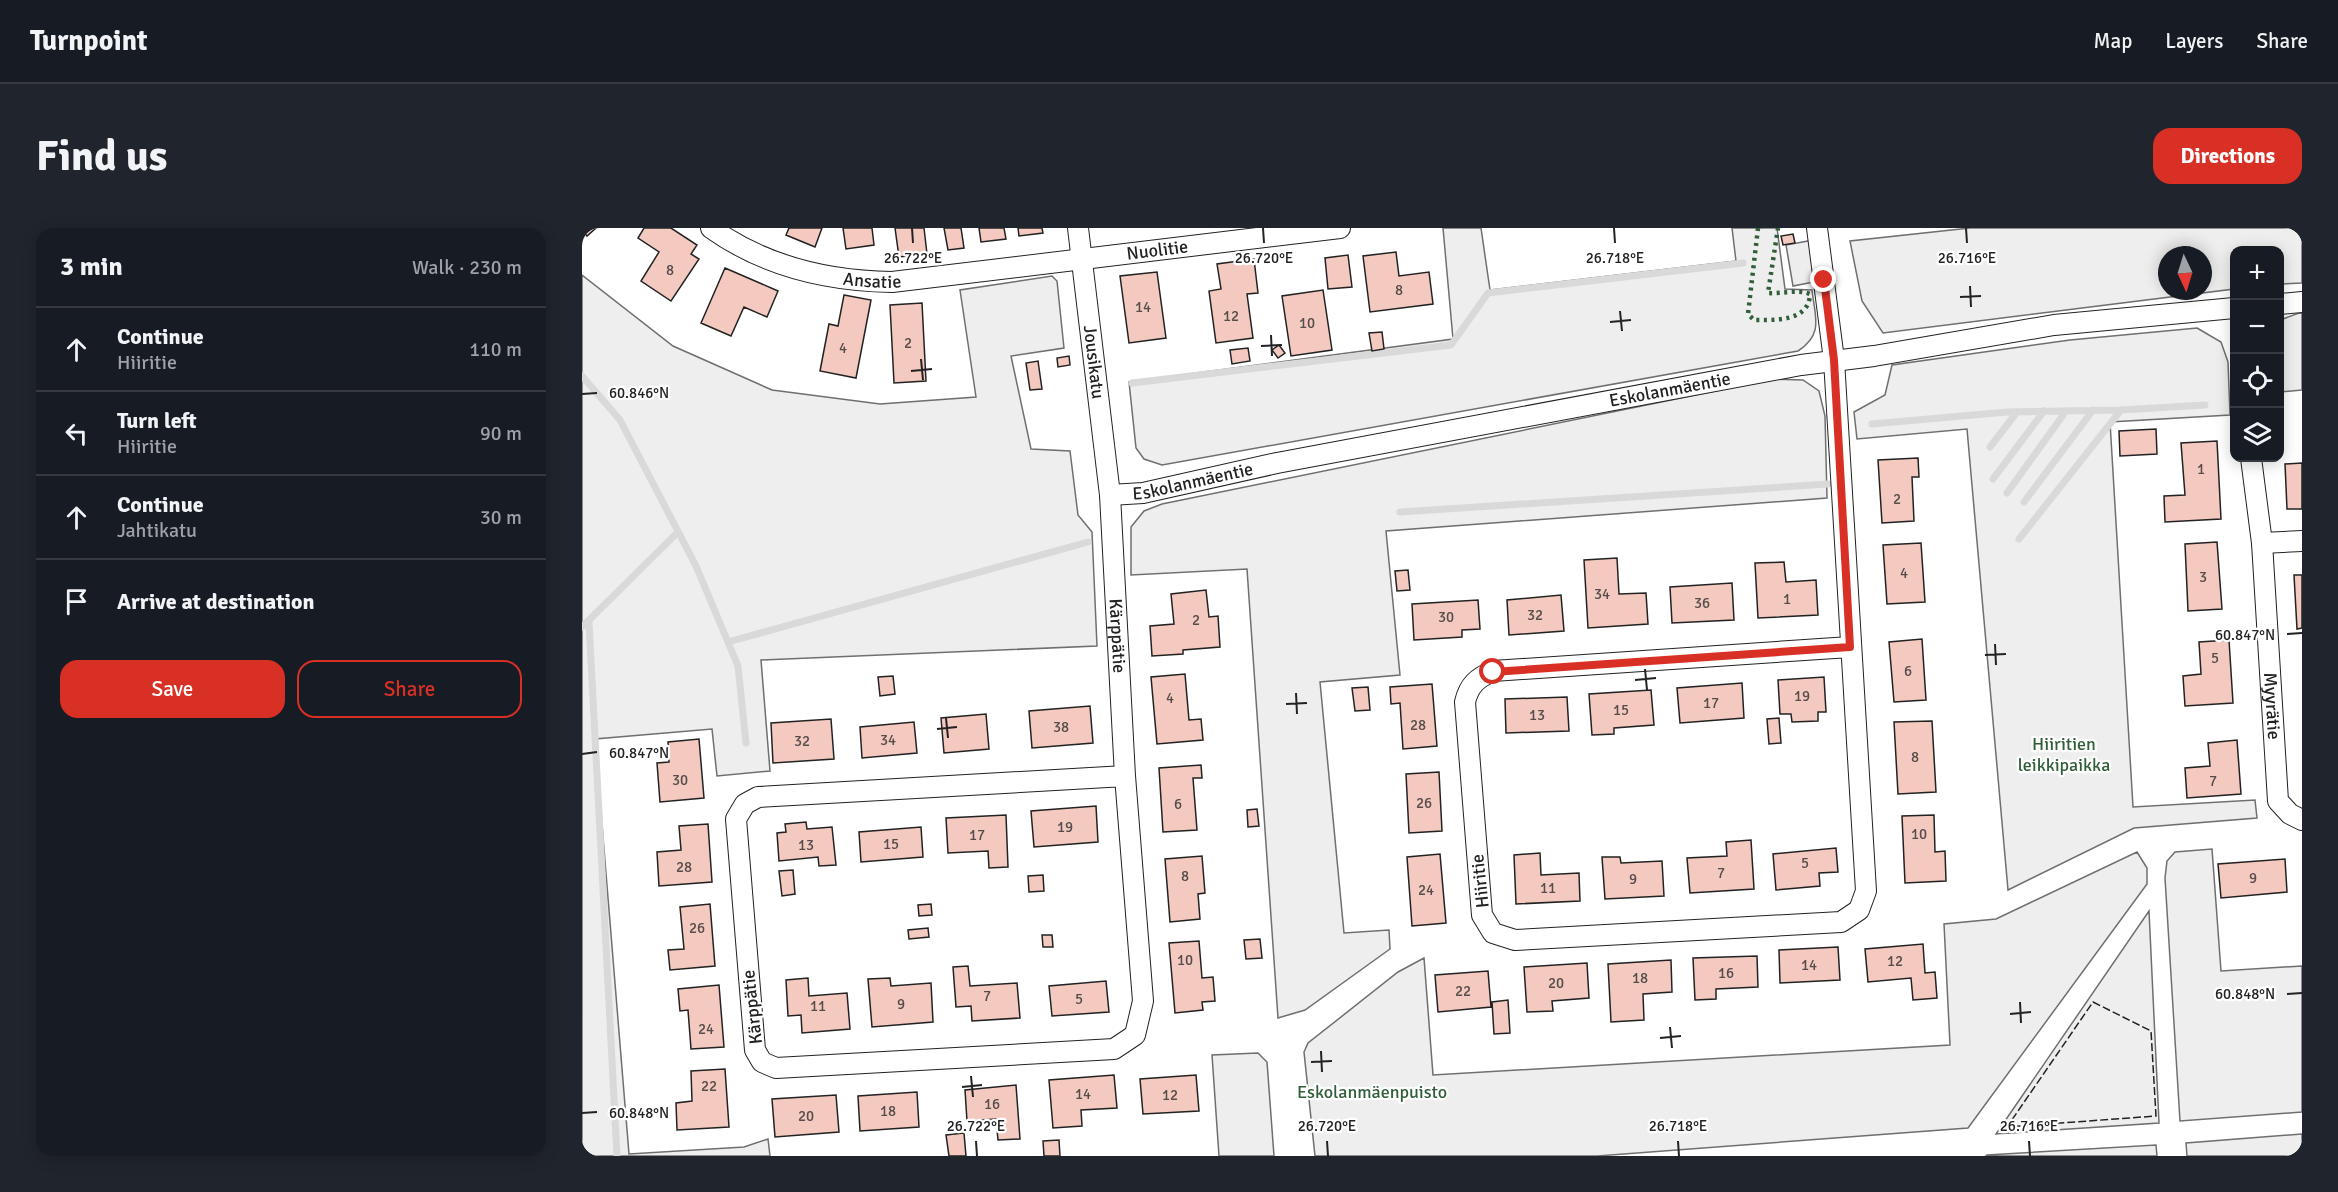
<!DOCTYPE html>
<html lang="en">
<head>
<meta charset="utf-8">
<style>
	body { margin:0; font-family:Signika,sans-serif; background:#20242c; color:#f1f3f6 }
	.controls { position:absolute; right:18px; top:18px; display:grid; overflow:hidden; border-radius:12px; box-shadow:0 3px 15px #0003 }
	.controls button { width:54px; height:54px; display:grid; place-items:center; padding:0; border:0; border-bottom:2px solid #363941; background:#171b24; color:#f1f3f6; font:30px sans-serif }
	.compass { position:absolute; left:1576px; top:18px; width:54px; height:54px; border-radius:50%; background:#171b24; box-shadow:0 3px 15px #0003; rotate:176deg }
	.stop { position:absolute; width:18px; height:18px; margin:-14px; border:4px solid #d93025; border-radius:50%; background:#fff }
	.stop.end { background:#d93025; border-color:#fff; box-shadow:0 2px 6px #0008 }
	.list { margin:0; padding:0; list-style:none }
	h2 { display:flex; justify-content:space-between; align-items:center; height:78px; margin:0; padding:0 24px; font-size:26px }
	h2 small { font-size:20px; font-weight:400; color:#9ea1a6 }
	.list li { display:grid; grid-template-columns:39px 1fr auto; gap:18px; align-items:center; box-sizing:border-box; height:84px; padding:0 24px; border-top:2px solid #363941 }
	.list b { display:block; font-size:22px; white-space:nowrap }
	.list p { margin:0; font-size:20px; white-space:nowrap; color:#9ea1a6 }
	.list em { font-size:20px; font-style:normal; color:#9ea1a6 }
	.actions { display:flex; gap:12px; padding:18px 24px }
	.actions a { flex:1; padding:14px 0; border:2px solid #d93025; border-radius:18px; text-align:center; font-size:21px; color:#d93025 }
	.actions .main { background:#d93025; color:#fff }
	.icon { flex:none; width:33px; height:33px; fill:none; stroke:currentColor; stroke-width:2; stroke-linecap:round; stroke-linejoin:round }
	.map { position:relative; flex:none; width:1720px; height:928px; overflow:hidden; border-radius:18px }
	header { display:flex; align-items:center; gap:36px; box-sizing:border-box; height:84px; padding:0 30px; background:#171b24; border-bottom:2px solid #363941 }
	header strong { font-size:28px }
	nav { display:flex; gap:33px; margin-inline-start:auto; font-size:21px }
	.intro { display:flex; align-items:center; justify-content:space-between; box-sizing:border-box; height:144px; padding:0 36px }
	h1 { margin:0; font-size:42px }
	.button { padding:15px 27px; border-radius:18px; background:#d93025; color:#fff; font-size:21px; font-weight:700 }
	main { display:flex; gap:36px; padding:0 36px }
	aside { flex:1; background:#171b24; border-radius:18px; box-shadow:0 3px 15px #0003 }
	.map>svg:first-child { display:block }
</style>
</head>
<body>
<header>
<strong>Turnpoint</strong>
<nav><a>Map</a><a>Layers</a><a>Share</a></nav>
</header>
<div class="intro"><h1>Find us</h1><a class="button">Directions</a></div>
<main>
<aside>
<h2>3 min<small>Walk · 230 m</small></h2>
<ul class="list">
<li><svg class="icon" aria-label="ahead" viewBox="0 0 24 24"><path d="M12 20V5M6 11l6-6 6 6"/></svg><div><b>Continue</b><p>Hiiritie</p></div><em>110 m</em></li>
<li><svg class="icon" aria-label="left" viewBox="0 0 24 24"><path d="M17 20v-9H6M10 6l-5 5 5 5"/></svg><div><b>Turn left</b><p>Hiiritie</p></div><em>90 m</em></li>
<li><svg class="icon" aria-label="ahead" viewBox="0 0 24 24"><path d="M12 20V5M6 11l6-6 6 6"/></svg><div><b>Continue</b><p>Jahtikatu</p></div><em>30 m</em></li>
<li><svg class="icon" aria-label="arrive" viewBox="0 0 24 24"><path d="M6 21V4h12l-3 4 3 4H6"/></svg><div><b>Arrive at destination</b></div></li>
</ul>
<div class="actions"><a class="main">Save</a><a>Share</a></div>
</aside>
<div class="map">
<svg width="1720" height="928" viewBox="0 0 1720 928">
	<rect width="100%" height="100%" fill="#fff"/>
	<path fill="#eee" stroke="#6f6f6f" stroke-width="1.5" fill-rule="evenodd" d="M 861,0 L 899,0 L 908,62 L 1154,33 L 1150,0 L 1195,0 L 1203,61 L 1230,62 C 1233,89 1242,106 1216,123 L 580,237 L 562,231 L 554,220 L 547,154 L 871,111 Z
		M 1388,0 L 1720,0 L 1720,55 L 1698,56 L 1698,22 L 1652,22 L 1652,61 L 1301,105 L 1280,73 L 1268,13 ZM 1585,27 L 1621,27 L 1621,63 L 1585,63 Z
		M 0,47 L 91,118 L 190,162 L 298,176 L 394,169 L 378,62 L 470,48 L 475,53 L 482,120 L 429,128 L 449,221 L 488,223 L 496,287 L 510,304 L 515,418 L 179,432 L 188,543 L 135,548 L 130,501 L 13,511 L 47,926 L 162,919 L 186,911 L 188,928 L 0,928 Z
		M 1720,84 L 1720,162 L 1698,164 L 1698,92 Z
		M 1615,100 L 1639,114 L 1646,134 L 1648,187 L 1528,194 L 1551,579 L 1673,572 L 1675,590 L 1552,600 L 1426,662 L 1385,201 L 1275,211 L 1272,184 L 1303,167 L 1310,137 L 1488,112 Z
		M 1192,151 L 1221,152 L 1237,163 L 1243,188 L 1245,270 L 804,303 L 818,447 L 738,454 L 762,705 L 807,702 L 808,721 L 723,782 L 696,790 L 665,341 L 549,347 L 549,299 L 562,283 L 580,276 Z
		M 1630,621 L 1639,743 L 1720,738 L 1720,884 L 1598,893 L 1583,650 L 1585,633 L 1593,624 Z
		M 1555,624 L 1565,640 L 1565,656 L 1386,900 L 1015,928 L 733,928 L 722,824 L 726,815 L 816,744 L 842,730 L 851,847 L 1368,817 L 1362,696 L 1414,691 Z
		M 1567,683 L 1577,895 L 1414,906 Z
		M 676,825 L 685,834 L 692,928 L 637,928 L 630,827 Z
		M 1720,906 L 1720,928 L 1605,928 L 1604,915 Z
		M 1574,917 L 1575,928 L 1404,928 L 1405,927 Z"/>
	<path fill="#ededed" stroke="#6f6f6f" stroke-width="1.5" d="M 1237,11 L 1242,52 L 1211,58 L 1204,17 Z"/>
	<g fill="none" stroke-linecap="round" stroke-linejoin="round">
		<path stroke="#d9d9d9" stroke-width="7" d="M 0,148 L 38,192 L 114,338 L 156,438 L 164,515
			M 550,155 L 869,117 L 906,65 L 1161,35
			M 1290,196 L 1425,184 L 1539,182 L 1623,177
			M 1408,219 L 1435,184
			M 1411,251 L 1462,183
			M 1425,265 L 1484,183
			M 1442,274 L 1511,182
			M 818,284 L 1246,256
			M 1437,311 L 1539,182
			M 7,394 L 35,928
			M 0,399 L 96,304
			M 146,414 L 506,314"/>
	</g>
	<path fill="#f3c9c0" stroke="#222" stroke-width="1.5" d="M 0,0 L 14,0 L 5,8 Z
		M 62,0 L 89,0 L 115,17 L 109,26 L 117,31 L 89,73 L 59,53 L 77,24 L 56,10 Z
		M 207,0 L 240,0 L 233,19 L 204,7 Z
		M 261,0 L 290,0 L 292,17 L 264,21 Z
		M 313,0 L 342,0 L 345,26 L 317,29 Z
		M 362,0 L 379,0 L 382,20 L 366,22 Z
		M 397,0 L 422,0 L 424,11 L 399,14 Z
		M 436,0 L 460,0 L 461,5 L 437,8 Z
		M 1211,6 L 1213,15 L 1201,17 L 1199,8 Z
		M 814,24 L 817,48 L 847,44 L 851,76 L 788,84 L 781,28 Z
		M 766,27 L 770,59 L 746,61 L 743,30 Z
		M 672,31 L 676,65 L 665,66 L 671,110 L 634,115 L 627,63 L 639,61 L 635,36 Z
		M 143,40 L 196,63 L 185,89 L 162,79 L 149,108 L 119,95 Z
		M 575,44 L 584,110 L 547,115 L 538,48 Z
		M 741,62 L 750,122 L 709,128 L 700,68 Z
		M 262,67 L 289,72 L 274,150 L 238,143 L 247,96 L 256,98 Z
		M 340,75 L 344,153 L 312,155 L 308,77 Z
		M 800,104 L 802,121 L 790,123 L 787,105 Z
		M 697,117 L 703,125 L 696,130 L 690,122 Z
		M 666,120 L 668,133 L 650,136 L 648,122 Z
		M 487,128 L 488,137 L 476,139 L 475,130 Z
		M 456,133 L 460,161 L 448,162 L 444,135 Z
		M 1574,201 L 1575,226 L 1538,228 L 1537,203 Z
		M 1635,213 L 1639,291 L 1583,294 L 1582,268 L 1603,267 L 1599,215 Z
		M 1336,230 L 1337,249 L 1330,249 L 1332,293 L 1300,295 L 1296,232 Z
		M 1720,235 L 1720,281 L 1705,281 L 1703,236 Z
		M 1635,314 L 1640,381 L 1606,383 L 1603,316 Z
		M 1339,315 L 1343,374 L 1305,376 L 1301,317 Z
		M 1035,330 L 1037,366 L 1064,365 L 1066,396 L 1006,400 L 1002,332 Z
		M 1202,334 L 1204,354 L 1234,352 L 1236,387 L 1176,390 L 1173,335 Z
		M 826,342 L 828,362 L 815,363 L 813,343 Z
		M 1712,347 L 1720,347 L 1720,400 L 1715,401 Z
		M 1150,355 L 1152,392 L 1090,395 L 1088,359 Z
		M 624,362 L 627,389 L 636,388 L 638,419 L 601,422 L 601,426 L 570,428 L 568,398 L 592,396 L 589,366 Z
		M 979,367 L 982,403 L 927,407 L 925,372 Z
		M 896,372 L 898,401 L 880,402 L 880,409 L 832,412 L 830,376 Z
		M 1340,411 L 1344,472 L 1312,474 L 1307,414 Z
		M 1647,412 L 1651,475 L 1603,478 L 1601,448 L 1619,446 L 1617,414 Z
		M 603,446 L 607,492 L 619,491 L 621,512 L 575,516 L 569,449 Z
		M 311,448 L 313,466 L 298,468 L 296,449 Z
		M 1242,449 L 1244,484 L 1236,484 L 1236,493 L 1210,494 L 1209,486 L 1198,486 L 1196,452 Z
		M 1160,455 L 1162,490 L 1098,495 L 1095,460 Z
		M 850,456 L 855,518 L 821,521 L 818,475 L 809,476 L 808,459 Z
		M 786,459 L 788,482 L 773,483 L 770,460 Z
		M 1069,462 L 1072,497 L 1032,500 L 1032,506 L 1010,507 L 1007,466 Z
		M 985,469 L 987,503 L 924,505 L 923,471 Z
		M 508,478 L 511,515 L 450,520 L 447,483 Z
		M 404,486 L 407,521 L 362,525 L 359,490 Z
		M 1197,490 L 1199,515 L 1187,516 L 1185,491 Z
		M 249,491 L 252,531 L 191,535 L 189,495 Z
		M 1350,493 L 1354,564 L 1316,566 L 1312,494 Z
		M 332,494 L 335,525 L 280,530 L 278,499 Z
		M 117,511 L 122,570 L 78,574 L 75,535 L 87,534 L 86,514 Z
		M 1655,512 L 1659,566 L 1605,570 L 1603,540 L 1628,538 L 1626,515 Z
		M 619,537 L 620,550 L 611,550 L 615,602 L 581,604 L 577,540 Z
		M 857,544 L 860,603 L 827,605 L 824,546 Z
		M 514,578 L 516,614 L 452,619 L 449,583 Z
		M 675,581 L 677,598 L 666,599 L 665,582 Z
		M 424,587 L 426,639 L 407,640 L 406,623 L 366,625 L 364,590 Z
		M 1352,587 L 1353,624 L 1363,623 L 1364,653 L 1323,655 L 1320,588 Z
		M 224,594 L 225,601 L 250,599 L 254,637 L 237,638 L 236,629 L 197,633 L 195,605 L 204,604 L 203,596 Z
		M 126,596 L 130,654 L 77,658 L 75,624 L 99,622 L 97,598 Z
		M 339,599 L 341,629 L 279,634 L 277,604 Z
		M 1169,612 L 1172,661 L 1108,665 L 1105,630 L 1145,628 L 1144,614 Z
		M 1254,620 L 1256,644 L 1237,645 L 1238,658 L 1194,662 L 1191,626 Z
		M 958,625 L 959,647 L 997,645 L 998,673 L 934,676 L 932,627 Z
		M 858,626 L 864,695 L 830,698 L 825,629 Z
		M 620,628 L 623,665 L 616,666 L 618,691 L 588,694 L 583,631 Z
		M 1020,629 L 1038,629 L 1039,635 L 1080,633 L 1082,668 L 1023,671 Z
		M 1703,631 L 1705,664 L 1639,670 L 1636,636 Z
		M 211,642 L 213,666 L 200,668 L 197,643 Z
		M 461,647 L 462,663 L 447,664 L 446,648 Z
		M 128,676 L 133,738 L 88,742 L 86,722 L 102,721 L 98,679 Z
		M 349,676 L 350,687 L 337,688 L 336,677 Z
		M 346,700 L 347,709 L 327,711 L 326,702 Z
		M 460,707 L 470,707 L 471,719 L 461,719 Z
		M 678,711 L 680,730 L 664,731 L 662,712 Z
		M 617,713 L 620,750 L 631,749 L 633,773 L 620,774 L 621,782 L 593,785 L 587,715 Z
		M 1341,716 L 1343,745 L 1353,744 L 1355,770 L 1331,772 L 1329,750 L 1286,754 L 1283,721 Z
		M 1256,719 L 1258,752 L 1198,755 L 1197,722 Z
		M 1175,728 L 1176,759 L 1134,761 L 1134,771 L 1113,772 L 1111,730 Z
		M 1089,732 L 1090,764 L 1061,766 L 1062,792 L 1029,794 L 1026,736 Z
		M 1005,735 L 1007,770 L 970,773 L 971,783 L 945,784 L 942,739 Z
		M 386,738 L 388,758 L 435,755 L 438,790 L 390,793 L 389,778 L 374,779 L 371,739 Z
		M 906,743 L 909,779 L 856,784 L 853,747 Z
		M 226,750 L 227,768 L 265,765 L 268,801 L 220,805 L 219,787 L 206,788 L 204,752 Z
		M 308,750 L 309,758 L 349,755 L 351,794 L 290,799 L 286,751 Z
		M 524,753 L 527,784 L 470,788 L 467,758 Z
		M 137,757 L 142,819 L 109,821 L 106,782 L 98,783 L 96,761 Z
		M 926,772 L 928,805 L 912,806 L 910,774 Z
		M 143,841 L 147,899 L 95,902 L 94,875 L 110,873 L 109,843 Z
		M 532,847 L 535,880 L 499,882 L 500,898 L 471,900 L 467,852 Z
		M 614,847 L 617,883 L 561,886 L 558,851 Z
		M 434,857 L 438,911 L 416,912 L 414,891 L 385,893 L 383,862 Z
		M 335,864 L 337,899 L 278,903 L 276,868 Z
		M 254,867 L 257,904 L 193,909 L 190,871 Z
		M 382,905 L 384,928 L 367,928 L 364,907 Z
		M 477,912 L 478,928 L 462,928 L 461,913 Z"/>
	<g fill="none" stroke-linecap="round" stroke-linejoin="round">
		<defs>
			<g id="minor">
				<path id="s1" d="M 129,0 C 182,38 245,53 310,54 L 758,0"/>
				<path id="s2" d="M 496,0 L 528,267 L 543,548 L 561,773 L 553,807 L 532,821 L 194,840 L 180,834 L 173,822 L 154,591 L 163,576 L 176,569 L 543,548"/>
				<path d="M 1235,0 L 1252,132 L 1284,663 L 1277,682 L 1259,694 L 933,712 L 911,705 L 900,687 L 883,474 C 887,457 895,450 911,443 L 1268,419"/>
				<path d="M 1698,76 L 1720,74"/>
				<path id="s3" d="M 1669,230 L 1680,315 L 1696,573 L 1708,586 L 1720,592"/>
				<path id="s4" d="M 528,267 L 561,265 L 695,235 L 1219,137 L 1292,128 L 1472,97 L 1652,80"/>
				<path d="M 1680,315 L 1720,313"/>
			</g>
		</defs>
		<use href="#minor" stroke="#222" stroke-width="22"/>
		<use href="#minor" stroke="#fff" stroke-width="20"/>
		<path stroke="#2f5e38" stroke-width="4.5" stroke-dasharray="3 4.5" stroke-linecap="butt" d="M 1176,0 L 1166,86 L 1172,92 C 1193,92 1227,94 1228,66 C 1216,61 1199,66 1186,65 L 1196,0"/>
		<path stroke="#222" stroke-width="1.5" stroke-dasharray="8 3" stroke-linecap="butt" d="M 1511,774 L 1569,803 L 1574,888 L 1425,899 Z"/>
	</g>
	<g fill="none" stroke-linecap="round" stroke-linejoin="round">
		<path stroke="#d93025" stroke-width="8" d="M 911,444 L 1268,419 L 1252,132 L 1242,52"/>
	</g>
	<path fill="none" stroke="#222" stroke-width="2" d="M 330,0 L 331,15M 681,0 L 682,15M 1032,0 L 1033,15M 1384,0 L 1385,15M 1388,58 L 1389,79M 1378,69 L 1399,68M 1038,83 L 1040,103M 1028,94 L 1049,92M 689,107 L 690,128M 679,118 L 700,117M 339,131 L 341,152M 329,143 L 350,141M 0,166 L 15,165M 1705,406 L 1720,405M 1413,416 L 1414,437M 1403,427 L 1424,426M 1063,441 L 1065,462M 1053,452 L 1074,450M 714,465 L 715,486M 704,476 L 725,475M 364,490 L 366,510M 355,501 L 375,499M 0,526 L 15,524M 1705,766 L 1720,765M 1438,774 L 1439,795M 1428,786 L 1449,784M 1088,799 L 1090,820M 1078,810 L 1099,808M 739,823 L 740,844M 729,834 L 750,833M 389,848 L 391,869M 380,859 L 400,857M 0,885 L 15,884M 394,913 L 395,928M 745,913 L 746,928M 1096,913 L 1097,928M 1447,913 L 1448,928"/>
	<g text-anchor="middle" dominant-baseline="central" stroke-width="4.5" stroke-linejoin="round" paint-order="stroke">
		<g font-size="15" fill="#564c4a">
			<text x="88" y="42">8</text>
			<text x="817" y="62">8</text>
			<text x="561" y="79">14</text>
			<text x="649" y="88">12</text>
			<text x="725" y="95">10</text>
			<text x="326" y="115">2</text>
			<text x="261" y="120">4</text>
			<text x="1619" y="241">1</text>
			<text x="1315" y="271">2</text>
			<text x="1322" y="345">4</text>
			<text x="1621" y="349">3</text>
			<text x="1020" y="366">34</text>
			<text x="1205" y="371">1</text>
			<text x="1120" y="375">36</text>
			<text x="953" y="387">32</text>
			<text x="864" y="389">30</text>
			<text x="614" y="392">2</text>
			<text x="1633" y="430">5</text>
			<text x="1326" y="443">6</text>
			<text x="1220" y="468">19</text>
			<text x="588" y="470">4</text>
			<text x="1129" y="475">17</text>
			<text x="1039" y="482">15</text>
			<text x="955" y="487">13</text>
			<text x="836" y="497">28</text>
			<text x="479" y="499">38</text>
			<text x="306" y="512">34</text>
			<text x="220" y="513">32</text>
			<text x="1333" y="529">8</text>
			<text x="98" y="552">30</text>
			<text x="1631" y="553">7</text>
			<text x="842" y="575">26</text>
			<text x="596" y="576">6</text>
			<text x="483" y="599">19</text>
			<text x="1337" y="606">10</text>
			<text x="395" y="607">17</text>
			<text x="309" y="616">15</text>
			<text x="224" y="617">13</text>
			<text x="1223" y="635">5</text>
			<text x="102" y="639">28</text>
			<text x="1139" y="645">7</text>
			<text x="603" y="648">8</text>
			<text x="1671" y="650">9</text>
			<text x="1051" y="651">9</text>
			<text x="966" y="660">11</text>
			<text x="844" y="662">24</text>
			<text x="115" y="700">26</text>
			<text x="603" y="732">10</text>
			<text x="1313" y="733">12</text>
			<text x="1227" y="737">14</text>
			<text x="1144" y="745">16</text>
			<text x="1058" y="750">18</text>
			<text x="974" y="755">20</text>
			<text x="881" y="763">22</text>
			<text x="405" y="768">7</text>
			<text x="497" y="771">5</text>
			<text x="319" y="776">9</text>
			<text x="236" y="778">11</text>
			<text x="124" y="801">24</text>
			<text x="127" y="858">22</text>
			<text x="501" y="866">14</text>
			<text x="588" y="867">12</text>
			<text x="410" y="876">16</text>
			<text x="306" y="883">18</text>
			<text x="224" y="888">20</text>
		</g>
		<g font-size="18" fill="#222" stroke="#fff">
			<text stroke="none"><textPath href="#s1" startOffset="459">Nuolitie</textPath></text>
			<text stroke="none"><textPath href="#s1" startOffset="172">Ansatie</textPath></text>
			<text stroke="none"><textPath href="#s2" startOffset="135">Jousikatu</textPath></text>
			<text stroke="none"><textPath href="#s4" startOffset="570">Eskolanmäentie</textPath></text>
			<text stroke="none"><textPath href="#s4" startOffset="84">Eskolanmäentie</textPath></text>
			<text stroke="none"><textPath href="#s2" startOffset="410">Kärppätie</textPath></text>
			<text stroke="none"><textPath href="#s3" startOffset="249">Myyrätie</textPath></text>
			<text transform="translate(898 653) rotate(-96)">Hiiritie</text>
			<text transform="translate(170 779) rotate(-96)">Kärppätie</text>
		</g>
		<g font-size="18" fill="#2f5e38" stroke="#fff">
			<text x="1482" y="516">Hiiritien<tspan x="1482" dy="21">leikkipaikka</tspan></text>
			<text x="790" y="864">Eskolanmäenpuisto</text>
		</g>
	</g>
	<g font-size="15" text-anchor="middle" fill="#222" stroke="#fff" stroke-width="4.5" stroke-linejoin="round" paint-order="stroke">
		<text x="331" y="35">26.722°E</text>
		<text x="682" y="35">26.720°E</text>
		<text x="1033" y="35">26.718°E</text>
		<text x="1385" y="35">26.716°E</text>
		<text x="57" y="170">60.846°N</text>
		<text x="1663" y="412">60.847°N</text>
		<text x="57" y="530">60.847°N</text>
		<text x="1663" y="771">60.848°N</text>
		<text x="57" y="890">60.848°N</text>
		<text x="394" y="903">26.722°E</text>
		<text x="745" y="903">26.720°E</text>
		<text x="1096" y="903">26.718°E</text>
		<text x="1447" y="903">26.716°E</text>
	</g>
</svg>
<div class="controls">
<button>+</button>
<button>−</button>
<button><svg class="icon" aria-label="locate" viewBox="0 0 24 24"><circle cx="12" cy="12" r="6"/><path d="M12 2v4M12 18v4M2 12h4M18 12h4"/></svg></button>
<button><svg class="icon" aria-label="layers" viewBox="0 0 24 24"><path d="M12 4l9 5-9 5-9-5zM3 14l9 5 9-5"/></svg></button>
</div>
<svg class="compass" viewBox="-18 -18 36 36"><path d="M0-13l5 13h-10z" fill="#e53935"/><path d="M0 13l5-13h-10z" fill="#9ea1a6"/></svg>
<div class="stop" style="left:911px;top:444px"></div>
<div class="stop end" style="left:1242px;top:52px"></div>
</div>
</main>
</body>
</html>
